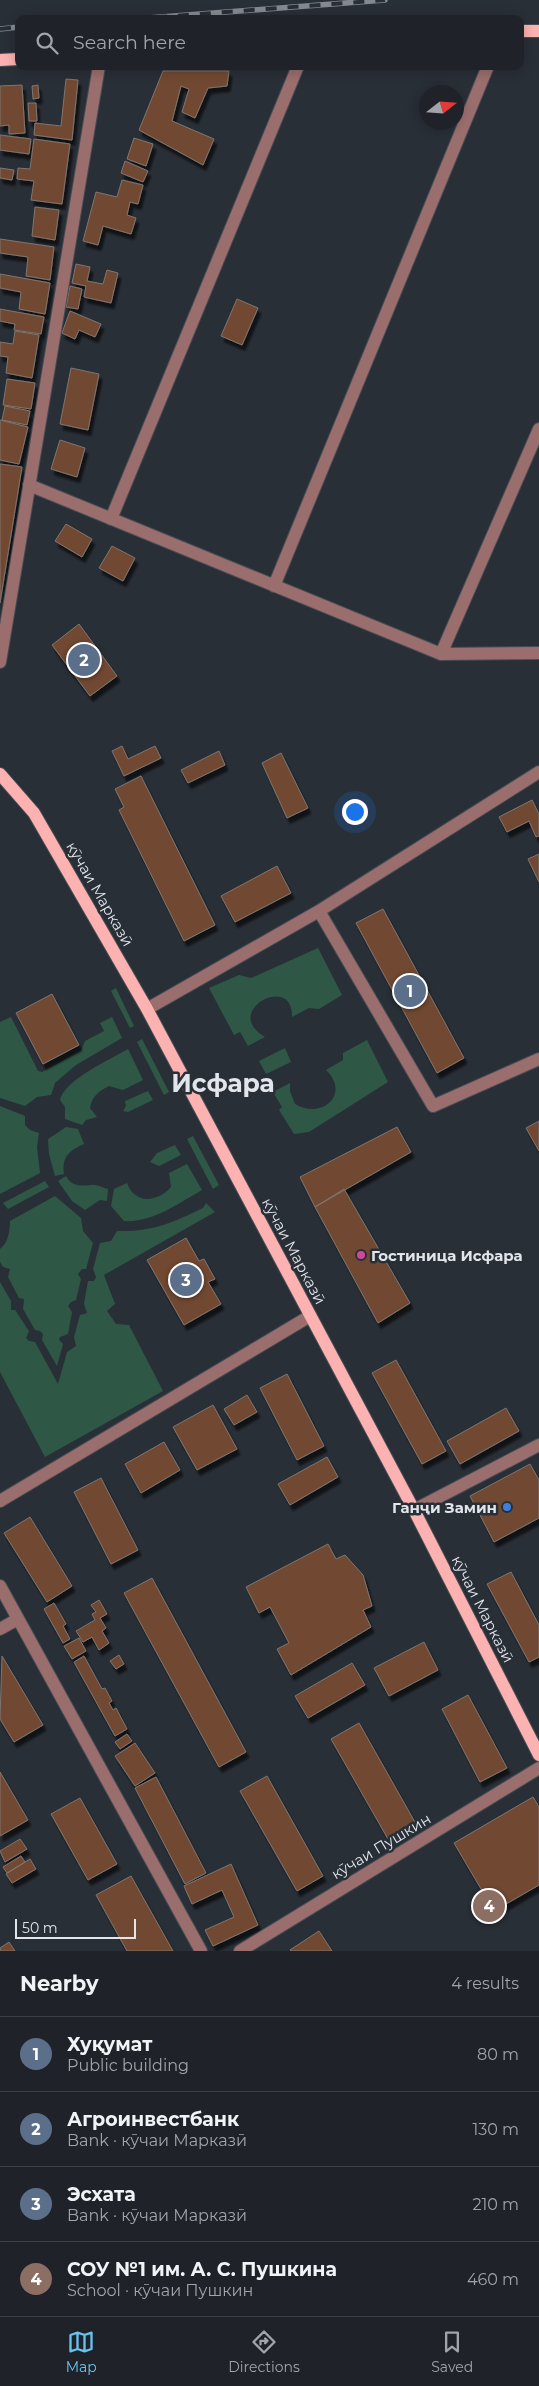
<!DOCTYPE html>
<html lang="en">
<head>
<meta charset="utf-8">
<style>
	body { margin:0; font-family:Montserrat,sans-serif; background:#272b31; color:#f1f3f6 }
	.compass { position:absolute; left:419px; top:85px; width:45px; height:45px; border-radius:50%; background:#1f2329; box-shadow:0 2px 12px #0003; rotate:73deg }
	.scale { position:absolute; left:15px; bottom:12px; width:121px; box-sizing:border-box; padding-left:5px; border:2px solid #e2e6eb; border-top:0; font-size:14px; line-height:18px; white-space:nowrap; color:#e2e6eb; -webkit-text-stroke:4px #292f37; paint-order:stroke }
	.you { position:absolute; left:354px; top:811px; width:18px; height:18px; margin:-12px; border:4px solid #fff; border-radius:50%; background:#1a73e8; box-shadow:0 0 0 8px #1a73e833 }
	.badge { display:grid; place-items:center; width:32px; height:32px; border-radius:50%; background:#67c4f0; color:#fff; font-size:16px; font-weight:700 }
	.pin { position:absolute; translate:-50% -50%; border:2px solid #fff; box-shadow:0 1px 5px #0006 }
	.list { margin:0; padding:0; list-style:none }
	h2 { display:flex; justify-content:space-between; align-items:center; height:65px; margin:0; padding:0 20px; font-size:21px }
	h2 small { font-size:16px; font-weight:400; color:#a1a4a8 }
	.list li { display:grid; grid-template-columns:32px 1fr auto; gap:15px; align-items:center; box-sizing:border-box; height:75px; padding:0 20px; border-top:1px solid #3c4046 }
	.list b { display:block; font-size:19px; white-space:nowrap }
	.list p { margin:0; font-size:16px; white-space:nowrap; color:#a1a4a8 }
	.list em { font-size:16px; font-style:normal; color:#a1a4a8 }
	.icon { flex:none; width:28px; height:28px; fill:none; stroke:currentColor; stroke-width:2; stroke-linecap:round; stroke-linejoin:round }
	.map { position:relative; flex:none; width:539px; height:1951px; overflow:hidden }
	.search { position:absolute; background:#1f2329; box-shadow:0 2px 12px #0003; left:15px; right:15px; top:15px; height:55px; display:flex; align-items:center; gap:12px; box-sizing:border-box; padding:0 18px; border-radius:10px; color:#a1a4a8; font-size:19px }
	.sheet { height:365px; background:#1f2329 }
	nav { display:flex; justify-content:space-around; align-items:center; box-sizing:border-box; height:70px; border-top:1px solid #3c4046; background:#1f2329; font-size:14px; color:#a1a4a8 }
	nav a { display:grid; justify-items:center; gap:2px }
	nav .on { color:#67c4f0 }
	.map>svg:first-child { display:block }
</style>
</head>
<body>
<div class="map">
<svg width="539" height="1951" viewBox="0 0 539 1951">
	<defs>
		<filter id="shadow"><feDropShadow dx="3" dy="5.5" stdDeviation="1" flood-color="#0009"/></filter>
	</defs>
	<rect width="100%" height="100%" fill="#292f37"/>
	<path fill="#2f5745" d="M 318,948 L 342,995 L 319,1009 L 309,1008 L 292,1017 C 294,972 220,1011 265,1037 L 248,1046 L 240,1032 L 234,1035 L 209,988 L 239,975 L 251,978 Z
		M 116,988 L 134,1026 L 130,1028 L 111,991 Z
		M 11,1017 L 38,1071 L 42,1072 L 81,1051 L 85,1041 L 104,1031 L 100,1023 L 112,1017 L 122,1038 L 76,1065 L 55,1083 L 51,1095 L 37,1097 L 25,1106 L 0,1098 L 0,1022 Z
		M 142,1039 L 169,1092 L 164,1095 L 137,1042 Z
		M 367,1040 L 388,1082 L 309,1132 L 294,1134 L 279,1110 L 282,1107 L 273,1092 L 290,1083 L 290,1091 L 295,1104 C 322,1120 351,1094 326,1070 L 343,1060 L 343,1053 Z
		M 285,1048 L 291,1062 L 266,1074 L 259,1061 Z
		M 128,1049 L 143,1080 L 123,1090 L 109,1086 C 99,1091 92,1096 90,1108 L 97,1117 L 86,1120 L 82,1125 L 65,1119 L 65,1107 L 60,1100 C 64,1080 111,1059 128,1049 Z
		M 148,1091 L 153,1100 L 128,1112 L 123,1111 L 126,1106 L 125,1101 Z
		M 0,1106 L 25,1116 L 25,1125 L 30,1130 L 39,1133 L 37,1147 L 40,1173 L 0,1194 Z
		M 66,1127 L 78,1129 L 84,1144 C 70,1150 61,1157 64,1174 L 55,1176 L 49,1154 L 48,1139 Z
		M 193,1136 L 219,1185 L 213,1189 L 187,1139 Z
		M 175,1145 L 181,1155 L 159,1166 L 150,1162 L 157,1153 Z
		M 187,1164 L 202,1190 C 179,1203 152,1223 124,1221 L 111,1206 L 114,1189 L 127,1183 C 135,1205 158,1202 171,1187 L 169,1173 Z
		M 66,1176 C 72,1187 81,1186 91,1185 C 96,1184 103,1188 108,1189 L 107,1201 L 100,1200 L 85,1210 L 72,1201 L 58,1181 Z
		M 45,1181 L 49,1187 L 8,1209 L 3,1203 Z
		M 55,1196 L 81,1218 L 83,1231 L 93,1243 L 86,1269 L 82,1269 L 78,1274 L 81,1279 L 76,1300 L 71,1302 L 68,1306 L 72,1312 L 68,1334 L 60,1337 L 59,1340 L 63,1344 L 57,1366 L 42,1340 L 43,1334 L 40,1331 L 35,1330 L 23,1309 L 24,1299 L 19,1298 L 8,1277 L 10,1269 L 3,1267 L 0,1262 L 0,1249 C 8,1243 10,1231 10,1221 Z
		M 206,1203 L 215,1212 L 104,1275 L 115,1304 L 107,1311 L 116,1324 L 129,1325 L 163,1391 L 45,1457 L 0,1372 L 0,1282 L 11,1301 L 11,1310 L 15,1310 L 29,1331 L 26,1338 L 29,1341 L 35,1342 L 58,1384 L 67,1352 L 76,1346 L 74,1337 L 80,1315 L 87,1313 L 84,1304 L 88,1281 L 94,1281 L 96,1277 L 93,1269 L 100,1243 L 111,1241 L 117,1231 C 152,1232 172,1223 203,1208 Z"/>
	<path fill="#714a31" stroke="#80756f" filter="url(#shadow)" d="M 163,71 L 229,71 L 227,86 L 208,88 L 195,118 L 182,112 L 189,89 L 181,86 L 172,121 L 214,139 L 203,165 L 139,130 Z
		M 66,79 L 78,80 L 72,140 L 34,135 L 35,123 L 61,126 Z
		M 22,85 L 25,133 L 9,134 L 9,125 L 0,126 L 0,86 Z
		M 38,85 L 39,98 L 33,99 L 32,86 Z
		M 28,103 L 36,103 L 37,121 L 29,121 Z
		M 0,135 L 31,139 L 29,154 L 0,150 Z
		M 134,138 L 153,144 L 146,166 L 127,159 Z
		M 34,139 L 70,144 L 62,204 L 31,200 L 34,181 L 17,179 L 18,168 L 30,169 Z
		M 125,161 L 148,171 L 143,182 L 121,173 Z
		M 0,168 L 14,170 L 12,180 L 0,178 Z
		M 122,180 L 143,185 L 138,204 L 130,202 L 127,215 L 136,218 L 131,234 L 103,226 L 98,245 L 83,241 L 96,192 L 117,197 Z
		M 35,207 L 59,210 L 55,240 L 32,236 Z
		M 0,239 L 54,247 L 50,280 L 26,276 L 28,257 L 0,253 Z
		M 76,264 L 90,267 L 87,281 L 103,284 L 107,270 L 118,273 L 111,303 L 84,297 L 86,286 L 72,283 Z
		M 0,274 L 50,283 L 45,314 L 19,309 L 21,292 L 0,288 Z
		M 70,286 L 82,289 L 78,309 L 66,307 Z
		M 237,299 L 258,308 L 242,345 L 221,336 Z
		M 0,309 L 44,317 L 41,334 L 14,330 L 15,324 L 0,321 Z
		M 70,311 L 101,324 L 95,337 L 79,330 L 75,339 L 62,333 Z
		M 15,331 L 39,335 L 32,378 L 6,373 L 8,357 L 0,356 L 0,342 L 13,344 Z
		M 71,368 L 99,374 L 88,430 L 60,424 Z
		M 7,379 L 35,383 L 31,409 L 3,405 Z
		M 5,406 L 30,411 L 27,425 L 2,420 Z
		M 0,420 L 28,427 L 19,464 L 0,460 Z
		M 60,440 L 85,448 L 77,477 L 51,469 Z
		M 0,464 L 22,467 L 0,603 Z
		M 66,524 L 92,539 L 82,557 L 55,541 Z
		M 112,546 L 135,558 L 123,581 L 99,568 Z
		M 79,624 L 117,676 L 90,696 L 52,645 Z
		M 122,746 L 128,759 L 155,746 L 161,758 L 124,776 L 112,751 Z
		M 219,751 L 225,765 L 188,783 L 181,770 Z
		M 281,753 L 308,808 L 287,818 L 262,763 Z
		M 141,776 L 215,925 L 184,941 L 119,810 L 124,807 L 115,789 Z
		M 532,800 L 539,814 L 539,836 L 536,837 L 529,821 L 507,832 L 499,817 Z
		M 539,854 L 539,882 L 528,859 Z
		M 277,866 L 291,893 L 235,922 L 221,896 Z
		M 383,909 L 464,1058 L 437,1073 L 356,923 Z
		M 52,994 L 79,1045 L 43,1064 L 16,1013 Z
		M 539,1121 L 539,1151 L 526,1128 Z
		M 397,1127 L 411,1152 L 315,1207 L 300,1177 Z
		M 344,1189 L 410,1303 L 378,1323 L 315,1207 Z
		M 186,1238 L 199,1261 L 204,1259 L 215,1279 L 208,1282 L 221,1304 L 184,1325 L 147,1260 Z
		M 396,1360 L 446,1451 L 422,1464 L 372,1373 Z
		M 287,1374 L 324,1446 L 297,1460 L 260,1388 Z
		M 247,1395 L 257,1412 L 234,1425 L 224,1409 Z
		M 213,1405 L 237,1449 L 197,1470 L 173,1427 Z
		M 506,1408 L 519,1431 L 460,1464 L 447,1441 Z
		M 164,1442 L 180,1470 L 141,1493 L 125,1464 Z
		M 327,1457 L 338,1477 L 290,1505 L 278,1484 Z
		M 530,1464 L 539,1480 L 539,1518 L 494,1542 L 470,1496 Z
		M 101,1478 L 138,1550 L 111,1564 L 74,1492 Z
		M 30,1517 L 72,1586 L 47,1602 L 4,1533 Z
		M 328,1544 L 336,1559 L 345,1555 L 363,1575 L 372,1606 L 363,1610 L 371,1627 L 291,1675 L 277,1649 L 289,1643 L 270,1607 L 259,1613 L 246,1587 Z
		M 511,1572 L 539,1625 L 539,1657 L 529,1662 L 487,1584 Z
		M 152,1578 L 246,1752 L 219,1767 L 124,1593 Z
		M 99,1600 L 107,1614 L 100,1618 L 106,1628 L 102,1631 L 109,1643 L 99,1650 L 92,1637 L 83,1642 L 76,1631 L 95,1620 L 92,1614 L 96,1612 L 91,1605 Z
		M 54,1603 L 66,1624 L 63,1626 L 70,1639 L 63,1643 L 44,1609 Z
		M 79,1638 L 86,1651 L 72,1659 L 64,1646 Z
		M 424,1642 L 438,1670 L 389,1696 L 374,1668 Z
		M 119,1655 L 124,1664 L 116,1669 L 110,1661 Z
		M 2,1656 L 43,1725 L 14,1742 L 0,1719 Z
		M 84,1656 L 102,1689 L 105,1688 L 112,1701 L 109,1703 L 113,1710 L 116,1708 L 127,1729 L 115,1736 L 74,1662 Z
		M 352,1663 L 365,1685 L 308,1718 L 295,1696 Z
		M 468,1695 L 507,1768 L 480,1782 L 442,1709 Z
		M 359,1723 L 416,1824 L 388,1839 L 331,1739 Z
		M 127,1734 L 132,1741 L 120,1749 L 115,1742 Z
		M 135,1743 L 155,1773 L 135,1786 L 115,1756 Z
		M 0,1772 L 28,1820 L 0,1836 Z
		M 267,1776 L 323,1876 L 297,1891 L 240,1791 Z
		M 156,1777 L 206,1873 L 185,1884 L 135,1788 Z
		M 533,1797 L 539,1807 L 539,1885 L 494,1911 L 454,1843 Z
		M 80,1798 L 117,1864 L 88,1880 L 51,1814 Z
		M 20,1839 L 27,1849 L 5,1862 L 0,1851 Z
		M 21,1856 L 25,1862 L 7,1873 L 3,1867 Z
		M 30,1859 L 36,1869 L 12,1883 L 6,1874 Z
		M 231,1864 L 258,1925 L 213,1946 L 205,1930 L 234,1917 L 222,1890 L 192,1904 L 184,1886 Z
		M 131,1876 L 173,1951 L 127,1951 L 96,1895 Z
		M 319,1931 L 332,1951 L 291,1951 L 290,1950 Z
		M 9,1942 L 15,1951 L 1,1951 L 0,1948 Z"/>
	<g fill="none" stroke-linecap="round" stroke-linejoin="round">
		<defs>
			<path id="minor" d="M 539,429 L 441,654 L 539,653
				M 29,485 L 441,654
				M 111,519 L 298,66
				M 274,586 L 488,66
				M 0,662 L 99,66
				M 319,911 L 539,772
				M 147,1009 L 319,911 L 433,1106 L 539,1059
				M 0,1501 L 310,1316
				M 414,1510 L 539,1445
				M 0,1586 L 201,1951
				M 0,1629 L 18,1619
				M 240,1951 L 539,1768"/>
			<path id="major" d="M 520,31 L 539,31
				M 0,60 L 19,59
				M 0,774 L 34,813 L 147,1009 L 414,1510 L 539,1755"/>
		</defs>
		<use href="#minor" stroke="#474c54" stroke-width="14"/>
		<use href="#major" stroke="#474c54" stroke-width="14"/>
		<use href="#minor" stroke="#9a6e6d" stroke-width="12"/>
		<use href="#major" stroke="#fbb2b1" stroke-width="12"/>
		<defs>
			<path id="rail" d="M 134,19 L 385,0
				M 0,29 L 19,27"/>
		</defs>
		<use href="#rail" stroke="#848990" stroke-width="5.5"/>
		<use href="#rail" stroke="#292f37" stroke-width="4" stroke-dasharray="11" stroke-linecap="butt"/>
	</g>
	<circle fill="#d1479c" stroke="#292f37" stroke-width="2" cx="361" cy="1255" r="5"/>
	<circle fill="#3f7fe0" stroke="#292f37" stroke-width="2" cx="507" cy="1507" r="5"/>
	<g text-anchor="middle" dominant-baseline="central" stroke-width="5" stroke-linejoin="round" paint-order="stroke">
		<g font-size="15" fill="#e2e6eb" stroke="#292f37">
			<text transform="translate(100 894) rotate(60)">кӯчаи Марказӣ</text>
			<text transform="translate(294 1251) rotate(62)">кӯчаи Марказӣ</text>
			<text transform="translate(483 1609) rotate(63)">кӯчаи Марказӣ</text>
			<text transform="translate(381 1846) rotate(-31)">кӯчаи Пушкин</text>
		</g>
		<g font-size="15" font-weight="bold" fill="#e2e6eb" stroke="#292f37" text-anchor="start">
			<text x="371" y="1255">Гостиница Исфара</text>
			<text x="497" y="1507" text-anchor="end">Ганҷи Замин</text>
		</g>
		<g font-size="25" font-weight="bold" fill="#e2e6eb" stroke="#292f37">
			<text x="223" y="1083">Исфара</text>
		</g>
	</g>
</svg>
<svg class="compass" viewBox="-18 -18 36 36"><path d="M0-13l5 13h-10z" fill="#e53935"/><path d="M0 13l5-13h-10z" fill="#a1a4a8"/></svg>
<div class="scale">50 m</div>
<div class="you"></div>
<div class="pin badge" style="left:410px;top:991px;background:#5c6f8a">1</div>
<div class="pin badge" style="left:84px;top:660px;background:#5c6f8a">2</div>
<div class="pin badge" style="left:186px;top:1280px;background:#5c6f8a">3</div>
<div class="pin badge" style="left:489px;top:1906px;background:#8d6e63">4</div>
<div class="search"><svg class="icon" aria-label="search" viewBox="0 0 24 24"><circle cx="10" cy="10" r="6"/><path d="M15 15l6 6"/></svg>Search here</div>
</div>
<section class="sheet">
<h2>Nearby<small>4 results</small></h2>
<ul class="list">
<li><span class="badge" style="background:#5c6f8a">1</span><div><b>Хуқумат</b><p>Public building</p></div><em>80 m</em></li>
<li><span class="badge" style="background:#5c6f8a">2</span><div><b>Агроинвестбанк</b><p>Bank · кӯчаи Марказӣ</p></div><em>130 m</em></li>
<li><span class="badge" style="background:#5c6f8a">3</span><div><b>Эсхата</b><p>Bank · кӯчаи Марказӣ</p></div><em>210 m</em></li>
<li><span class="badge" style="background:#8d6e63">4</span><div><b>СОУ №1 им. А. С. Пушкина</b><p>School · кӯчаи Пушкин</p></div><em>460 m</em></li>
</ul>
</section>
<nav>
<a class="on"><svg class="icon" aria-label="map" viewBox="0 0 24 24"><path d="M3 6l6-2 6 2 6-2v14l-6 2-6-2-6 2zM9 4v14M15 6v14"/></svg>Map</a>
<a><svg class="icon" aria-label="directions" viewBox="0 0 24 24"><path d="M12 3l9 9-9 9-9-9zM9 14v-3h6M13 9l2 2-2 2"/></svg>Directions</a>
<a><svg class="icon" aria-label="saved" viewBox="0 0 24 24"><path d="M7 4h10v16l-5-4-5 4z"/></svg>Saved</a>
</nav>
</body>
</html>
